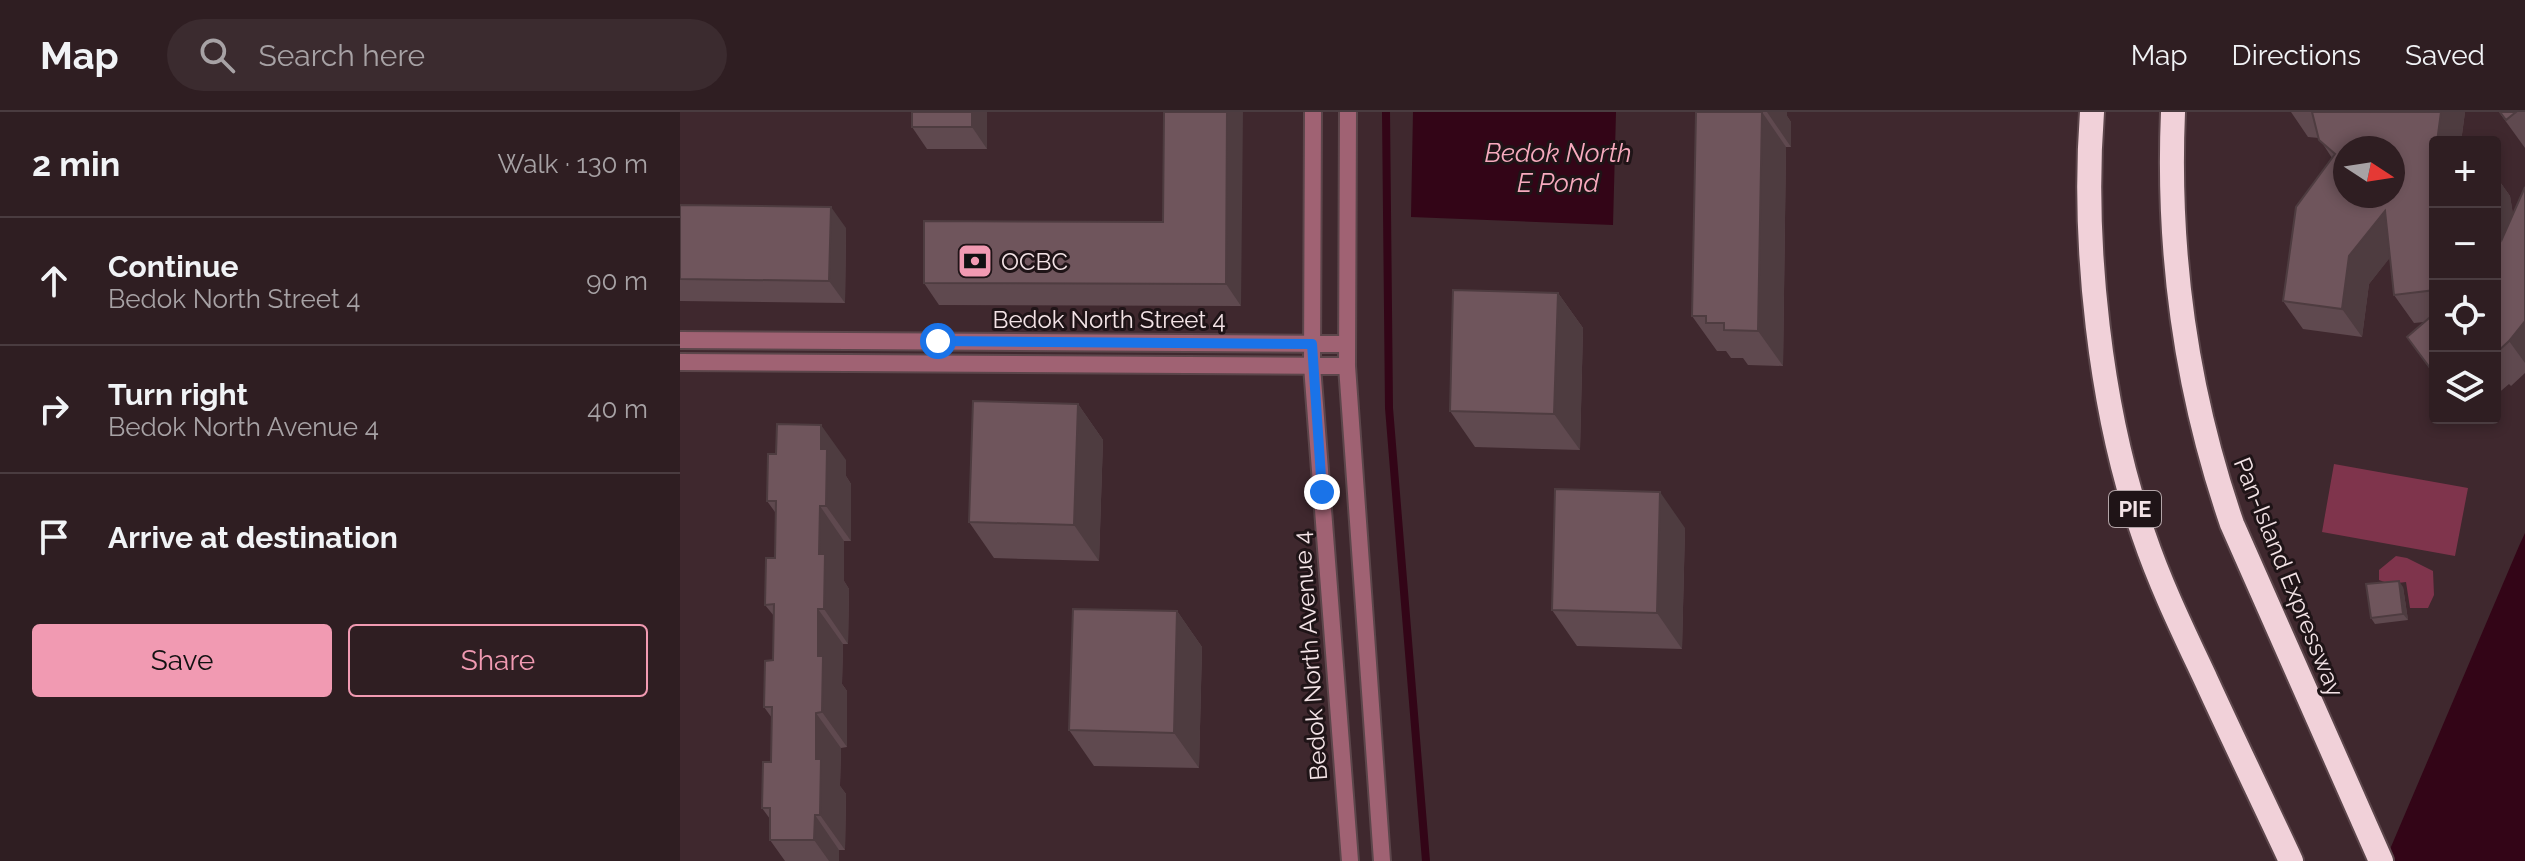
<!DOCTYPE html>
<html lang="en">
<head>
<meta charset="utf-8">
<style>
	body { margin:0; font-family:Raleway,sans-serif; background:#3b2b2f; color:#f1f3f6 }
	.controls { position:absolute; right:24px; top:24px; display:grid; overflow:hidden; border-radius:8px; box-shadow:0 4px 12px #0003 }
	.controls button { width:72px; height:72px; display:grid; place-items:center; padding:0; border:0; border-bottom:2px solid #4a3c40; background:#2f1e22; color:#f1f3f6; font:40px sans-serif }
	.compass { position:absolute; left:1653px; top:24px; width:72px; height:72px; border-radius:50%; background:#2f1e22; box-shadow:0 4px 12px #0003; rotate:102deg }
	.stop { position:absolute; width:24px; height:24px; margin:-18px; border:6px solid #1a73e8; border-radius:50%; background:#fff }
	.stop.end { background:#1a73e8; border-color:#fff; box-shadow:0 2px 8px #0008 }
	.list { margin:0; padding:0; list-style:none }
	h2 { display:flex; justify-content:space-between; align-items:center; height:104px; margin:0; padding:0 32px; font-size:34px }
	h2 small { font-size:26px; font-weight:400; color:#a7a2a5 }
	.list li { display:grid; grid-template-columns:52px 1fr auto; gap:24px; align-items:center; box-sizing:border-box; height:128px; padding:0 32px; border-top:2px solid #4a3c40 }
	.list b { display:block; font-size:30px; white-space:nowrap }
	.list p { margin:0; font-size:26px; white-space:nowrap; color:#a7a2a5 }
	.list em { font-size:26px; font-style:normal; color:#a7a2a5 }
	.actions { display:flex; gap:16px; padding:24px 32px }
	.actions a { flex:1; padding:18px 0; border:2px solid #f19ab2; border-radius:8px; text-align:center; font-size:28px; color:#f19ab2 }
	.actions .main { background:#f19ab2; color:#111 }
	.icon { flex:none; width:44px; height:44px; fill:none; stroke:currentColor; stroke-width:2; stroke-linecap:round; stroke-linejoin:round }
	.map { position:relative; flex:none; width:1845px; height:749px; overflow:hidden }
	header { display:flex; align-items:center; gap:48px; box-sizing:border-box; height:112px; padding:0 40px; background:#2f1e22; border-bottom:2px solid #4a3c40 }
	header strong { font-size:38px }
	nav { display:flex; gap:44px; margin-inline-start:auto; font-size:28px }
	.search { width:560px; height:72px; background:#3b2b2f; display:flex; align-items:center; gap:20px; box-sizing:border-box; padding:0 28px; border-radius:44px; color:#a7a2a5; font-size:30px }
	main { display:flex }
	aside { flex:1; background:#2f1e22 }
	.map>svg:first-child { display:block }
</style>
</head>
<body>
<header>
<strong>Map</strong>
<div class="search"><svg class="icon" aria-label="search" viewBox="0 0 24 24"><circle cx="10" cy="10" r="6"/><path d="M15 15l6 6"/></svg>Search here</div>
<nav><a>Map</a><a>Directions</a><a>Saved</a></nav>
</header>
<main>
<aside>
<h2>2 min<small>Walk · 130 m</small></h2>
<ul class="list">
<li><svg class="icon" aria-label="ahead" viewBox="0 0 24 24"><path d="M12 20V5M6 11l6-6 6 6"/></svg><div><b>Continue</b><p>Bedok North Street 4</p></div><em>90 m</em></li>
<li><svg class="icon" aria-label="right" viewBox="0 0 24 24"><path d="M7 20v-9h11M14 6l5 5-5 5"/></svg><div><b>Turn right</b><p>Bedok North Avenue 4</p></div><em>40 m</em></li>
<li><svg class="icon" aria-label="arrive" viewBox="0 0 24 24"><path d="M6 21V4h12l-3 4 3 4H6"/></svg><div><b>Arrive at destination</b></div></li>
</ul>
<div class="actions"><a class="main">Save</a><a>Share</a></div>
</aside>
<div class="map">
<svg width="1845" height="749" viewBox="0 0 1845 749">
	<rect width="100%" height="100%" fill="#3f282e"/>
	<path fill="#7f344c" d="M 1654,352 L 1788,376 L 1775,444 L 1642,420 Z
		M 1716,444 L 1727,446 L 1753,459 L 1754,483 L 1748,496 L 1730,496 L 1726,470 L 1710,472 L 1699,468 L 1699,458 Z"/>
	<path fill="#330517" d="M 733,0 L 936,0 L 933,113 L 731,105 Z
		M 1845,421 L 1845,749 L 1705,749 L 1839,434 Z"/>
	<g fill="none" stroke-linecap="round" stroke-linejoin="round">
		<path stroke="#330517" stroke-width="8" d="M 706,0 L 709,296 L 746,749"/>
		<defs>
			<path id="street" d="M 633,0 L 632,254 L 670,749
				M 668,0 L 667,254 L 702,749
				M 0,228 L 667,232
				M 0,250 L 667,254"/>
			<path id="highway" d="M 1412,0 C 1402,131 1420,300 1464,424 C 1481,474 1504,521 1526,568 C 1554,629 1583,689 1611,749
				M 1493,0 C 1487,141 1506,279 1552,412 L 1701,749"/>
		</defs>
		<use href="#street" stroke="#5c464b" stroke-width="20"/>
		<use href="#highway" stroke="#5c464b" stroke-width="28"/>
		<use href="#street" stroke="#a06273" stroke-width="16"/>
		<use href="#highway" stroke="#f1d1d9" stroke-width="24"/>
	</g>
	<path fill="#5f494f" d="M 232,0 L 307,0 L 307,37 L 247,37 L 232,15 Z
		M 484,0 L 561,194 L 259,193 L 244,171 L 483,110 Z
		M 1016,0 L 1107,0 L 1107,4 L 1111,10 L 1111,35 L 1106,35 L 1103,254 L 1068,253 L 1063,246 L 1051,246 L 1046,239 L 1037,239 L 1012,204 Z
		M 1611,0 L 1785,0 L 1781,30 L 1755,30 L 1755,264 L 1727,225 L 1744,210 L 1734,211 L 1714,183 L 1710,145 L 1689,172 L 1682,225 L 1623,217 L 1603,189 L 1652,46 L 1639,26 L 1628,25 Z
		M 1819,0 L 1845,0 L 1845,36 Z
		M 1815,63 L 1830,84 L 1833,103 L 1845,75 L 1845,261 L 1831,274 L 1829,272 L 1815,284 Z
		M 0,93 L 166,116 L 165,191 L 0,189 Z
		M 878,181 L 903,216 L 900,338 L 795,335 L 770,299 Z
		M 398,292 L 423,328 L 419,449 L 314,446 L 289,410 Z
		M 166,348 L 166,364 L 171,372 L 171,429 L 164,429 L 164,469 L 169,477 L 168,532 L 163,532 L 162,572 L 167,579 L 167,635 L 161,636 L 160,674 L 166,682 L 165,738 L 159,738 L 159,749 L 105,749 L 90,728 L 90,707 L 82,696 L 91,650 L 92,606 L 84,595 L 93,548 L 94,504 L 85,493 L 95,446 L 95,400 L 87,389 Z
		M 1005,416 L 1002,537 L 897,534 L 872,498 Z
		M 1723,475 L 1728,508 L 1695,512 L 1691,506 Z
		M 497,499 L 522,535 L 519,656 L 414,654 L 389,618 Z"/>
	<path fill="#4e3c40" d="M 292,0 L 307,0 L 307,37 L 292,15 Z
		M 547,0 L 563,0 L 561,194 L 546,172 Z
		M 1082,0 L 1106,35 L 1103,254 L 1078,219 Z
		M 1087,0 L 1107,0 L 1107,4 L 1111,10 L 1111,35 Z
		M 1761,0 L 1785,0 L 1781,30 L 1757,30 Z
		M 1815,63 L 1830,84 L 1842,155 L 1822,127 L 1815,86 Z
		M 151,95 L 166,116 L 165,191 L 149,169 Z
		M 1705,99 L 1725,127 L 1689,172 L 1682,225 L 1662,197 L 1669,144 Z
		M 878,181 L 903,216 L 900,338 L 874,302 Z
		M 1845,209 L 1845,251 L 1829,229 Z
		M 398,292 L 423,328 L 419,449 L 394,413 Z
		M 141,313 L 166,348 L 166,364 L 171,372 L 171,429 L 146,394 L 141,337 Z
		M 980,380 L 1005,416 L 1002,537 L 977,501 Z
		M 140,394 L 164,429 L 164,469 L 169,477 L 168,532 L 144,497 L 139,442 Z
		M 1719,469 L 1723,475 L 1728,508 L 1723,502 Z
		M 138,497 L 163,532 L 162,572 L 167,579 L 167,635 L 142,600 L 138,544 Z
		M 497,499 L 522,535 L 519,656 L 494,621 Z
		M 136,601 L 161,636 L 160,674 L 166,682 L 165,738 L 140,703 L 136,647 Z
		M 135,703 L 159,738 L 159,749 L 149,749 L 134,728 Z"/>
	<path fill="#6f555c" stroke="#4e3c40" stroke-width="2" fill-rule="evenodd" d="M 232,0 L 292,0 L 292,15 L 232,15 Z
		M 484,0 L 547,0 L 546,172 L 244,171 L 244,109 L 483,110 Z
		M 1016,0 L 1082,0 L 1078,219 L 1044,218 L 1044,211 L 1026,211 L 1026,204 L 1012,204 Z
		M 1632,0 L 1761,0 L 1757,30 L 1755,30 L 1755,48 L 1753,64 L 1755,64 L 1755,178 L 1714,183 L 1705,99 L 1669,144 L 1662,197 L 1603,189 L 1616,95 L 1655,42 L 1639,28 ZM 1665,36 L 1713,36 L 1713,84 L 1665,84 Z
		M 1820,0 L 1836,0 L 1826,8 Z
		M 1845,75 L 1845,209 L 1829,229 L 1815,242 L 1815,86 L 1822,127 Z
		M 0,93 L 151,95 L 149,169 L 0,167 Z
		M 773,178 L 878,181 L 874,302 L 770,299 Z
		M 1755,201 L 1755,258 L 1753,260 L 1727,225 Z
		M 293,289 L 398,292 L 394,413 L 289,410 Z
		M 97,312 L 141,313 L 141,337 L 147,337 L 146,394 L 140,394 L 139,442 L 145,442 L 144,497 L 138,497 L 138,544 L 143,544 L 142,600 L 136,601 L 136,647 L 141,647 L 140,703 L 135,703 L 134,728 L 90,728 L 90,696 L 82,696 L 83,650 L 91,650 L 92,595 L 84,595 L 85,549 L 93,548 L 94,492 L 85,493 L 86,446 L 95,446 L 96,389 L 87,389 L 88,342 L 96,342 Z
		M 875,377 L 980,380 L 977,501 L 872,498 Z
		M 1719,469 L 1723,502 L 1691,506 L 1686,472 Z
		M 393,497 L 497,499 L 494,621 L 389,618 Z"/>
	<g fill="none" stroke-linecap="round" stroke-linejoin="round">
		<path stroke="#1a73e8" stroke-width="10" d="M 258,229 L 632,232 L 642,380"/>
	</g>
	<defs>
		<symbol id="bank-square" viewBox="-11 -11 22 22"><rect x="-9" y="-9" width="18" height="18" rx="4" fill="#f19ab2" stroke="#1f1417"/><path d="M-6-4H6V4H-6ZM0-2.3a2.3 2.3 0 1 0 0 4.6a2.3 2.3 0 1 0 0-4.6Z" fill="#111"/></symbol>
	</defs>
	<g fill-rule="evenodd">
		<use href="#bank-square" x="275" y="129" width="40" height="40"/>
	</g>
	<g text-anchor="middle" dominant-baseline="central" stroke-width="6" stroke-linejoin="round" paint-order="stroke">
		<rect fill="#1f1417" stroke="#b3a5a8" stroke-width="2" x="1429" y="379" width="52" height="36" rx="6"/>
		<g font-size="22" font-weight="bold" fill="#f3e3e6">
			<text x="1455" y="397">PIE</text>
		</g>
		<g font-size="24" fill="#f3e3e6" stroke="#1f1417" text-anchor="start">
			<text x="321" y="149">OCBC</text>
		</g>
		<g font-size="24" fill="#f3e3e6" stroke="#1f1417">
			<text x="429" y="207">Bedok North Street 4</text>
			<text transform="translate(1609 465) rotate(68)">Pan-Island Expressway</text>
			<text transform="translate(630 544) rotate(-94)">Bedok North Avenue 4</text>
		</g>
		<g font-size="26" font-style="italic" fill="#f7aabe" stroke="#1f1417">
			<text x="878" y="41">Bedok North<tspan x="878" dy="30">E Pond</tspan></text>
		</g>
	</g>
</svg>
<div class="controls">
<button>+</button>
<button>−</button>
<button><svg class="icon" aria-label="locate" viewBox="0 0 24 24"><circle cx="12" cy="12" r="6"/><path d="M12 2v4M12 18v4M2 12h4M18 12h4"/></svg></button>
<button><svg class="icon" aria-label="layers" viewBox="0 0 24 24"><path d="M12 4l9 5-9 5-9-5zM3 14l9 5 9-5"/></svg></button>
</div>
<svg class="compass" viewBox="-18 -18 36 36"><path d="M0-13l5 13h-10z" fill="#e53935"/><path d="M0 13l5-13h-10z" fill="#a7a2a5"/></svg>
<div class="stop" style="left:258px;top:229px"></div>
<div class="stop end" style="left:642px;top:380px"></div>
</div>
</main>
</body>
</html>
